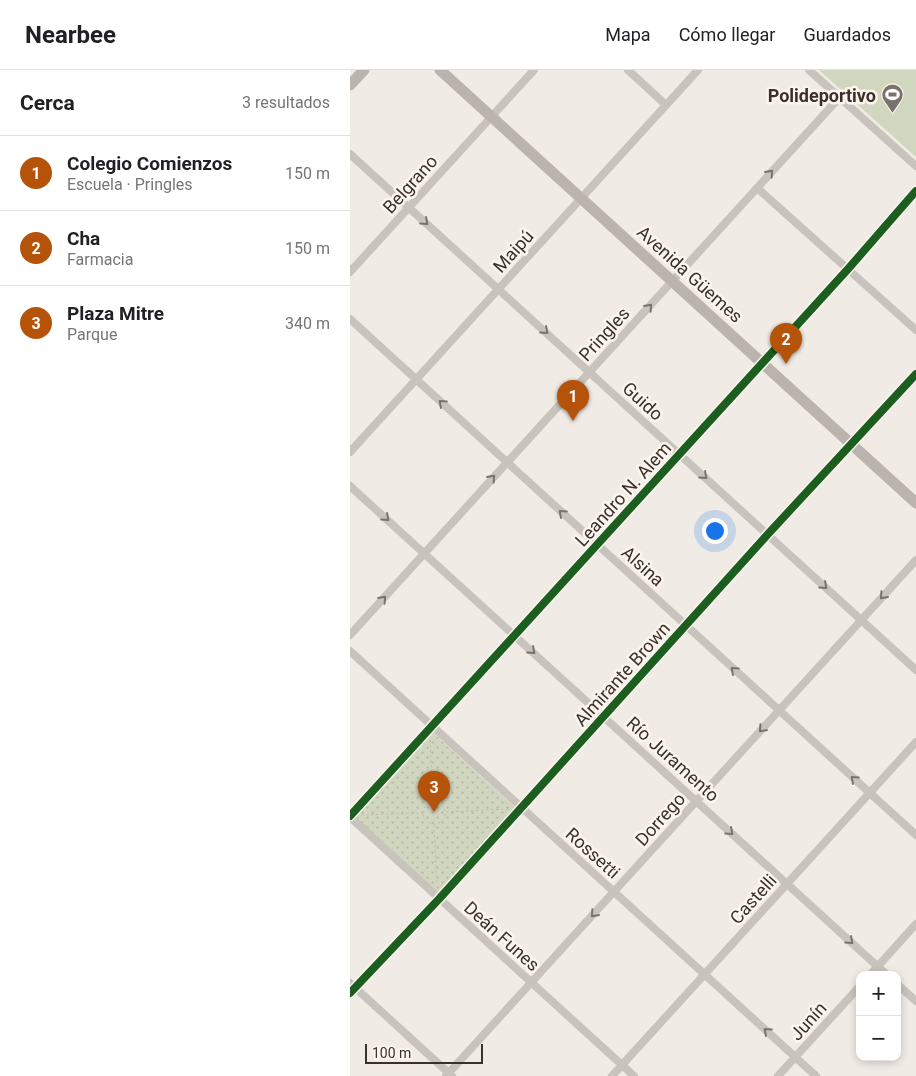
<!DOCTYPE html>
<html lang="es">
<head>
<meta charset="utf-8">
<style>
	body { margin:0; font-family:Roboto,sans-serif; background:#f6f6f6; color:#202124 }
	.controls { position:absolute; right:15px; bottom:15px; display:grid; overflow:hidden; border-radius:10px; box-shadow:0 2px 8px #0003 }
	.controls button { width:45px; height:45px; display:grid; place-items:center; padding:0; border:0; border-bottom:1px solid #e0e0e0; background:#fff; color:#202124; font:25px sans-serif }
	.scale { position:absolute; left:15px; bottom:12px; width:118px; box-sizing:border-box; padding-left:5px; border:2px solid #3b302b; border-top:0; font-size:14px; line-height:18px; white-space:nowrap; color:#3b302b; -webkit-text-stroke:4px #fbf5ee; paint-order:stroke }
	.you { position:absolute; left:364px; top:460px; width:18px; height:18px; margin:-12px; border:4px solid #fff; border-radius:50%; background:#1a73e8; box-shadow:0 0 0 8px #1a73e833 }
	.badge { display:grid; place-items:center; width:32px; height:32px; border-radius:50%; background:#b45309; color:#fff; font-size:16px; font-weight:700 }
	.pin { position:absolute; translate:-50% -41px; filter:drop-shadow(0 1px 2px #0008) }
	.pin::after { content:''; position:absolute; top:26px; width:18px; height:15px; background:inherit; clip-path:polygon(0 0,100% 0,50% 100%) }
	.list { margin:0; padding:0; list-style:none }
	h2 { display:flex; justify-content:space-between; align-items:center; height:65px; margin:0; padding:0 20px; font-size:21px }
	h2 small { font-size:16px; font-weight:400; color:#757577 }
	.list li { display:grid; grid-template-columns:32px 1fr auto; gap:15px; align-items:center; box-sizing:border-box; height:75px; padding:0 20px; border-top:1px solid #e0e0e0 }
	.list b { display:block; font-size:19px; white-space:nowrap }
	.list p { margin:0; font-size:16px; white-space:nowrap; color:#757577 }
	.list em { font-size:16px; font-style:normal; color:#757577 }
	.map { position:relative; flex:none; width:566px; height:1006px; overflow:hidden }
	header { display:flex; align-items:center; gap:30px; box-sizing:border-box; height:70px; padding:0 25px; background:#fff; border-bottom:1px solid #e0e0e0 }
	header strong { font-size:24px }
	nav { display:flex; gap:28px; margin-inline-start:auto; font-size:18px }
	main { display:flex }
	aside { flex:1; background:#fff }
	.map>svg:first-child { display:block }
</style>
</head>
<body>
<header>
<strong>Nearbee</strong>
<nav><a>Mapa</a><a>Cómo llegar</a><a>Guardados</a></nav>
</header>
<main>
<aside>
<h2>Cerca<small>3 resultados</small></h2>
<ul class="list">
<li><span class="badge">1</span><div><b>Colegio Comienzos</b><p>Escuela · Pringles</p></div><em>150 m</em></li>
<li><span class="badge">2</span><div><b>Cha</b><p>Farmacia</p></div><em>150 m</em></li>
<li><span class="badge">3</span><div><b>Plaza Mitre</b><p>Parque</p></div><em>340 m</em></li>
</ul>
</aside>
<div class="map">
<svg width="566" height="1006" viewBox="0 0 566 1006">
	<defs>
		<pattern id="park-dots" width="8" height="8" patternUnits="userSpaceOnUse" patternTransform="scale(1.25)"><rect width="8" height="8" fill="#d1d6bf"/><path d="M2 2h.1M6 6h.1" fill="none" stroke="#b4b8a4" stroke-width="1.8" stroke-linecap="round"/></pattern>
	</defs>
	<rect width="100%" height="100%" fill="#f0ebe5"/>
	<path fill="url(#park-dots)" d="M 80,660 L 167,739 L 88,826 L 1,746 Z"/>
	<path fill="#d1d6bf" d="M 469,0 L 566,0 L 566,87 Z"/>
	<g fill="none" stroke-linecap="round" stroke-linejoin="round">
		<path stroke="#c2bbb6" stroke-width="1" stroke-dasharray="2.5 2.5" stroke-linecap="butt" d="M 80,670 L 83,731
			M73 743a11 11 0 1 1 22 0a11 11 0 1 1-22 0Z
			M 96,742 L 159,739
			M 11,745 L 72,743
			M 84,755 L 87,815"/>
		<path stroke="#c9c3be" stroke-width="8" d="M 278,0 L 316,35
			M 459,0 L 566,96
			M 0,84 L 566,600
			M 407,118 L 566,260
			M 0,202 L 184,0
			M 0,249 L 566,765
			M 0,382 L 348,0
			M 0,416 L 537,905
			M 0,565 L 489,28
			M 0,581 L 466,1006
			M 0,746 L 498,199 L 566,121
			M 0,747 L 284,1006
			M 520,905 L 566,854
			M 0,913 L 102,1006
			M 547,914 L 566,931
			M 0,923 L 89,829 L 418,464 L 566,304
			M 96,1006 L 566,490
			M 262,1006 L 566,672
			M 428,1006 L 510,916"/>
		<path stroke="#bab3ae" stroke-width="11" d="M 90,0 L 566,433
			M 0,15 L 14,0"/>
		<defs>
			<path id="cycleway" d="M 0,746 L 498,199 L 566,121
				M 0,923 L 89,829 L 418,464 L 566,304"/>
		</defs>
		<use href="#cycleway" stroke="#fbf5ee" stroke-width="11"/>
		<use href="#cycleway" stroke="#1b5e20" stroke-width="8"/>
	</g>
	<defs><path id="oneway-chevron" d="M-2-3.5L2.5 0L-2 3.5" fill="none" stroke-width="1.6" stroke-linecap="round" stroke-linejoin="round" transform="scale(1.25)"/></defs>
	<g stroke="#7b726d">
		<use href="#oneway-chevron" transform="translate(420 103) rotate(-48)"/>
		<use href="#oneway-chevron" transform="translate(75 152) rotate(42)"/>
		<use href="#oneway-chevron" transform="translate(299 237) rotate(-48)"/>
		<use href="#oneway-chevron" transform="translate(195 261) rotate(42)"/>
		<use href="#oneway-chevron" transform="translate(92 333) rotate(-138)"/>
		<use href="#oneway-chevron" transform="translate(354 406) rotate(42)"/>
		<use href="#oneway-chevron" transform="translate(142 408) rotate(-48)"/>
		<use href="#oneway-chevron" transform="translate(212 443) rotate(-138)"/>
		<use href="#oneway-chevron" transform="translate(36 448) rotate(42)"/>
		<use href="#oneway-chevron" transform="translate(474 516) rotate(42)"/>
		<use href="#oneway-chevron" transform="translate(533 526) rotate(132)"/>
		<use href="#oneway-chevron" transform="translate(33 529) rotate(-48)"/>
		<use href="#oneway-chevron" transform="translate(182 581) rotate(42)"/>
		<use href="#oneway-chevron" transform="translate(384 600) rotate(-138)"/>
		<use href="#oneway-chevron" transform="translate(412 659) rotate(132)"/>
		<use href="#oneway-chevron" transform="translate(504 709) rotate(-138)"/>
		<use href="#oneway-chevron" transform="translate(380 762) rotate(42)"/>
		<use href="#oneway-chevron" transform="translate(244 844) rotate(132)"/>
		<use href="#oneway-chevron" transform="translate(500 871) rotate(42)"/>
		<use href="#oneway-chevron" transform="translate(417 961) rotate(-138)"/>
	</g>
	<defs>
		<symbol id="stadium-pin" viewBox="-11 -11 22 30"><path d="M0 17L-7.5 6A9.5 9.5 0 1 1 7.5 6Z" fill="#7a716c" stroke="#fbf5ee"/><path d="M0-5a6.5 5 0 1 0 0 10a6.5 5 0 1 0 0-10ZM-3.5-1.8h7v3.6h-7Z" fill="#fff"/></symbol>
	</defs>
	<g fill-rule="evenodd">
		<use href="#stadium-pin" x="530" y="12" width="25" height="34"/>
	</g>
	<g text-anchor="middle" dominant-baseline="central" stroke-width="5" stroke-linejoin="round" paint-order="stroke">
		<g font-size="18" font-weight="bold" fill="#3b302b" stroke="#fbf5ee" text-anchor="end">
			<text x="526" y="25">Polideportivo</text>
		</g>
		<g font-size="18" fill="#3b302b" stroke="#fbf5ee">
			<text transform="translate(60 114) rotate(-48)">Belgrano</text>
			<text transform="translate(163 181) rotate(-48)">Maipú</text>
			<text transform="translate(340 204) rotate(42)">Avenida Güemes</text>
			<text transform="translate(254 264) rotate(-48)">Pringles</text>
			<text transform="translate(293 331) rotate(42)">Guido</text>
			<text transform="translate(273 424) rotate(-48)">Leandro N. Alem</text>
			<text transform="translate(293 496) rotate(42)">Alsina</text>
			<text transform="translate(272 604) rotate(-48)">Almirante Brown</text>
			<text transform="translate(323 689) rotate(42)">Río Juramento</text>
			<text transform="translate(310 749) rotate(-48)">Dorrego</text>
			<text transform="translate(243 783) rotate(42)">Rossetti</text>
			<text transform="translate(403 829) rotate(-48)">Castelli</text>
			<text transform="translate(152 866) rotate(42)">Deán Funes</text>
			<text transform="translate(458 951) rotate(-48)">Junín</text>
		</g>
	</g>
</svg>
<div class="controls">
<button>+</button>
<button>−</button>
</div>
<div class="scale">100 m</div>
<div class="you"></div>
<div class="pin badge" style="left:223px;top:351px">1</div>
<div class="pin badge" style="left:436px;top:294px">2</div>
<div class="pin badge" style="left:84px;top:742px">3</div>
</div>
</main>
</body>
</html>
